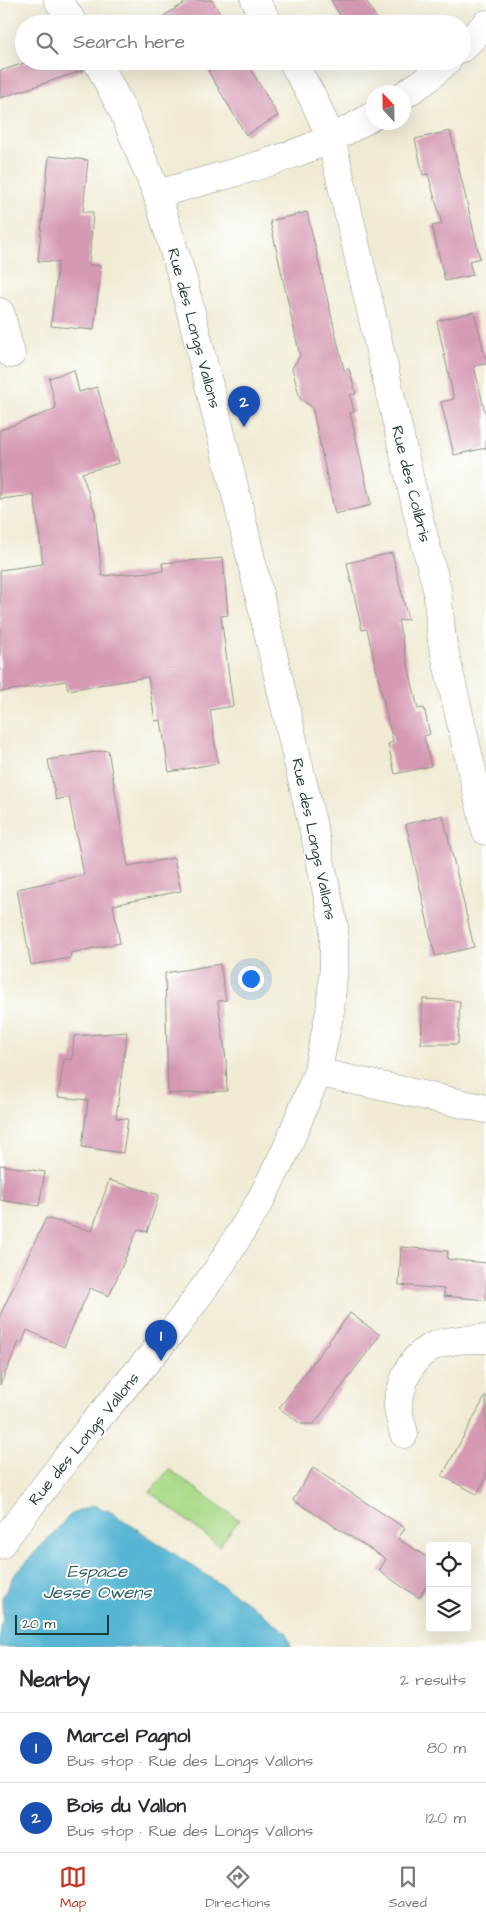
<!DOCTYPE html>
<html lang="en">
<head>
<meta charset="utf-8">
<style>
	body { margin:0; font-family:"Architects Daughter",sans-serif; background:#f2f2f3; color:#2b2b33 }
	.controls { position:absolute; right:15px; bottom:15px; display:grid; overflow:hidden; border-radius:5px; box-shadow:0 5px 20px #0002 }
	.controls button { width:45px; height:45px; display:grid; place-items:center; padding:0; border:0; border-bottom:1px solid #e1e1e2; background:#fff; color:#2b2b33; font:25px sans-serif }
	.compass { position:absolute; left:366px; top:85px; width:45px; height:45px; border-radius:50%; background:#fff; box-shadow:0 5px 20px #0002; rotate:338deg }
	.scale { position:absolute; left:15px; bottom:12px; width:94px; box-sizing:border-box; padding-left:5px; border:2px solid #1f3d34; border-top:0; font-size:14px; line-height:18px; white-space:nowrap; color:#1f3d34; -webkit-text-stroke:4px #fff; paint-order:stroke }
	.you { position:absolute; left:250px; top:978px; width:18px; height:18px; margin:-12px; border:4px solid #fff; border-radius:50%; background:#1a73e8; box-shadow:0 0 0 8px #1a73e833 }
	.badge { display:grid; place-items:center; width:32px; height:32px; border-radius:50%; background:#c8321e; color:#fff; font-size:16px; font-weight:700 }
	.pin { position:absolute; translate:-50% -41px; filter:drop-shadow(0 1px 2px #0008) }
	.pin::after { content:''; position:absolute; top:26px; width:18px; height:15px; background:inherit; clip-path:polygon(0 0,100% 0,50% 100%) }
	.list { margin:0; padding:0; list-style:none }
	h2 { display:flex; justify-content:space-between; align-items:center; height:65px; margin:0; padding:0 20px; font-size:21px }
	h2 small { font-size:16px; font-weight:400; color:#7c7c81 }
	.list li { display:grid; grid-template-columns:32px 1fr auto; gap:15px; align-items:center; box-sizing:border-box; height:70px; padding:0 20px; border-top:1px solid #e1e1e2 }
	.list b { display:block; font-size:19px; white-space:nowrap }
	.list p { margin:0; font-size:16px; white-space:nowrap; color:#7c7c81 }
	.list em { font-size:16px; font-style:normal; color:#7c7c81 }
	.icon { flex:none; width:28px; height:28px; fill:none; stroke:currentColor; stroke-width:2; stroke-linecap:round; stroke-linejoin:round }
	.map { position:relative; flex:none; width:486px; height:1647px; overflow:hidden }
	.search { position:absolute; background:#fff; box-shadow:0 5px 20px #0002; left:15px; right:15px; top:15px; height:55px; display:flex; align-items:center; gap:12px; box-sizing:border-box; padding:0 18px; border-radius:28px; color:#7c7c81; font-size:19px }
	.sheet { height:205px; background:#fff }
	nav { display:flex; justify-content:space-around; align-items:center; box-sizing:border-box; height:70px; border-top:1px solid #e1e1e2; background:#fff; font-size:14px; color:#7c7c81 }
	nav a { display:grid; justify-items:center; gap:2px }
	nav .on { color:#c8321e }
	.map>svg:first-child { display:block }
</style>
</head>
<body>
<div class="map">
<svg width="486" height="1647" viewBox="0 0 486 1647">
	<rect width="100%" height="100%" fill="#fff"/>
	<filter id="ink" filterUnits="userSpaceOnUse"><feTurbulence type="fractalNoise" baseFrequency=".02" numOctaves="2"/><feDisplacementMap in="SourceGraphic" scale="10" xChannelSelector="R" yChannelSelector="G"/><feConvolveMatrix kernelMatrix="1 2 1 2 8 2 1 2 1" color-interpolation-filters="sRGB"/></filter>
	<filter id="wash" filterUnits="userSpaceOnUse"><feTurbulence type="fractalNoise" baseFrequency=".0096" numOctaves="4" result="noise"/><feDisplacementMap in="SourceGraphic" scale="20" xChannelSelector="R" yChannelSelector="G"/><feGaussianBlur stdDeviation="1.12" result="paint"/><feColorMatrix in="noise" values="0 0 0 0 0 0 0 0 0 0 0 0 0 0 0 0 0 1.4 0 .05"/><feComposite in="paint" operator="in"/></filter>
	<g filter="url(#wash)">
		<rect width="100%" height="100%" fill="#f1ebd4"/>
		<path fill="#aada88" stroke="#648c5e" d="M 169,1469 L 239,1520 L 219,1546 L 150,1492 Z"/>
		<path fill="#54b5d3" stroke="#3a7984" d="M 93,1505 L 111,1512 L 250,1604 L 287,1633 L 291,1647 L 0,1647 L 0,1626 L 3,1619 L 2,1598 L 15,1574 L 70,1515 Z"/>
		<g id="blocks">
			<path fill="#d599b3" d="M 190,0 L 212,0 L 226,24 L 150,24 Z
				M 331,0 L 366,0 L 380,24 L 345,24 Z
				M 30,61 L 82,61 L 84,70 L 0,98 L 0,71 Z
				M 224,61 L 246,61 L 278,116 L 246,135 L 208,71 Z
				M 450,131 L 480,258 L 469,261 L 473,275 L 445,281 L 432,226 L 442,224 L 428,174 L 423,175 L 415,139 Z
				M 49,156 L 88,160 L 83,212 L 93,212 L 89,265 L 101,266 L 94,330 L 51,326 L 58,262 L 38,261 Z
				M 307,212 L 344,370 L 349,369 L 356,394 L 350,395 L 354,412 L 350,413 L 371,505 L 335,514 L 312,407 L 300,399 L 292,368 L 300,356 L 270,221 Z
				M 474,312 L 486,359 L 486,364 L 474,366 L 486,417 L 486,448 L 454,455 L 441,402 L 454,399 L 437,321 Z
				M 74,370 L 79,392 L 97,387 L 119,463 L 82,473 L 95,513 L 102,576 L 163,571 L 162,563 L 223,558 L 228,615 L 221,616 L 233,706 L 210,710 L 218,763 L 169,772 L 161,720 L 155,721 L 148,677 L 68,690 L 66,681 L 0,692 L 0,570 L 43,564 L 34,495 L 0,499 L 0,430 L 56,409 L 49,378 Z
				M 392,553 L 408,619 L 398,621 L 418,709 L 424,708 L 430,734 L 424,736 L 431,766 L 395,774 L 388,744 L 393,742 L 367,629 L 362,630 L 347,563 Z
				M 108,750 L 128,866 L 174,858 L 181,891 L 113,905 L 120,943 L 70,953 L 71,958 L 31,965 L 17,889 L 84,875 L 69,797 L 56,800 L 48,760 Z
				M 443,815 L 474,947 L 435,956 L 406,824 Z
				M 220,964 L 226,1000 L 218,1001 L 226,1060 L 227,1091 L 168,1094 L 165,973 Z
				M 423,999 L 460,1001 L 458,1044 L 421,1044 Z
				M 127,1032 L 116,1118 L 128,1119 L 123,1153 L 82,1147 L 88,1100 L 58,1097 L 64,1059 L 72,1060 L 74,1036 Z
				M 0,1165 L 45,1172 L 39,1206 L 0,1200 Z
				M 109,1180 L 159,1195 L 147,1232 L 138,1229 L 109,1296 L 90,1288 L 64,1347 L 27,1330 L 22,1343 L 19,1342 L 0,1385 L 0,1315 L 46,1218 L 92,1231 Z
				M 401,1247 L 448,1251 L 447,1259 L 486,1263 L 486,1300 L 444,1296 L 444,1289 L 399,1285 Z
				M 350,1313 L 380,1335 L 314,1424 L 301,1424 L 279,1408 Z
				M 486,1395 L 486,1478 L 477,1494 L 442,1476 Z
				M 313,1468 L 405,1528 L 398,1539 L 430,1559 L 430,1586 L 427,1585 L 419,1598 L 379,1571 L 386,1559 L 293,1500 Z"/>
		</g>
	</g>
	<g filter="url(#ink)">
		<use href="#blocks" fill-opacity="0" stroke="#889484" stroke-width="1"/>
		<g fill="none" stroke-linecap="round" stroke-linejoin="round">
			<defs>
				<path id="street" d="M 255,0 L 269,24
					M 462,48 L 486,24
					M 292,61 L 313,98 L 331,138 L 416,506 L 437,589 L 442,641 L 486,831
					M 404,95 L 426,80 L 447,61
					M 157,194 C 231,173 308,157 374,115
					M 0,312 L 11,354
					M 317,1074 L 330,1075 L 486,1109
					M 404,1434 C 402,1424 397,1412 398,1403 C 398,1398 400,1393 402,1388 C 413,1343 446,1338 486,1339"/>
				<path id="secondary" d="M 58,0 L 74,24
					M 0,1545 L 92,1425 L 175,1328 L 220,1266 L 260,1201 L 286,1150 L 317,1074 L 330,1011 L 334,966 L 334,927 L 316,840 L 238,503 L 183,280 L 157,194 L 123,111 L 97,61"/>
			</defs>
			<use href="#street" stroke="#889484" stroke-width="29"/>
			<use href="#secondary" stroke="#889484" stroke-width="29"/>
			<use href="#street" stroke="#fff" stroke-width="28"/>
			<use href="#secondary" stroke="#fff" stroke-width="28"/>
		</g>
	</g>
	<g text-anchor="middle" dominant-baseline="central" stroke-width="4" stroke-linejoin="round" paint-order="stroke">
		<g font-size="16" fill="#1f3d34" stroke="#fff">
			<text transform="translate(194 328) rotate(75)">Rue des Longs Vallons</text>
			<text transform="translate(411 484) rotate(76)">Rue des Colibris</text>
			<text transform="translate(314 839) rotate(78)">Rue des Longs Vallons</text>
			<text transform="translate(84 1439) rotate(-51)">Rue des Longs Vallons</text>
		</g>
		<g font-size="18" font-style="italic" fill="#2f6164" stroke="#fff">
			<text x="97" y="1571">Espace<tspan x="97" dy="21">Jesse Owens</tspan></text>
		</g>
	</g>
</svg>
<div class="controls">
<button><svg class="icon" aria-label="locate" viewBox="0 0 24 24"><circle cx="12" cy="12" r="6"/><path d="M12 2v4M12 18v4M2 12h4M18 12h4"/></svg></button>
<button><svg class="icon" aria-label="layers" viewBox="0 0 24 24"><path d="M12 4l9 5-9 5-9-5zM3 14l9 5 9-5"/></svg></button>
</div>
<svg class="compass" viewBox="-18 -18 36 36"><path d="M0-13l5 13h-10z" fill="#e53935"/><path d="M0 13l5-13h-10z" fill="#7c7c81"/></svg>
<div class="scale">20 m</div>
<div class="you"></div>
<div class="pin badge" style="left:161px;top:1361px;background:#1a4fb4">1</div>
<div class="pin badge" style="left:244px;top:427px;background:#1a4fb4">2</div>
<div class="search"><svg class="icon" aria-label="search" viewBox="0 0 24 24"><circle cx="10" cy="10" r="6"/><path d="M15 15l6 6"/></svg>Search here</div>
</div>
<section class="sheet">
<h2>Nearby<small>2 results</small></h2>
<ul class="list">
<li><span class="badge" style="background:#1a4fb4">1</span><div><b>Marcel Pagnol</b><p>Bus stop · Rue des Longs Vallons</p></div><em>80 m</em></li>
<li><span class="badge" style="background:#1a4fb4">2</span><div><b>Bois du Vallon</b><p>Bus stop · Rue des Longs Vallons</p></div><em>120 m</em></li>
</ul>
</section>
<nav>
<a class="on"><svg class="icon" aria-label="map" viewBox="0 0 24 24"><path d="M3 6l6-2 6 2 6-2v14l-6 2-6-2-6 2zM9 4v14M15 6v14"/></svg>Map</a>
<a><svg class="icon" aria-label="directions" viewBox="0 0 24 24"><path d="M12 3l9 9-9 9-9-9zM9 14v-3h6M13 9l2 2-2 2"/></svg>Directions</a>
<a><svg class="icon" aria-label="saved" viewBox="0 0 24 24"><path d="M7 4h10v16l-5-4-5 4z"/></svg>Saved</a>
</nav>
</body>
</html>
